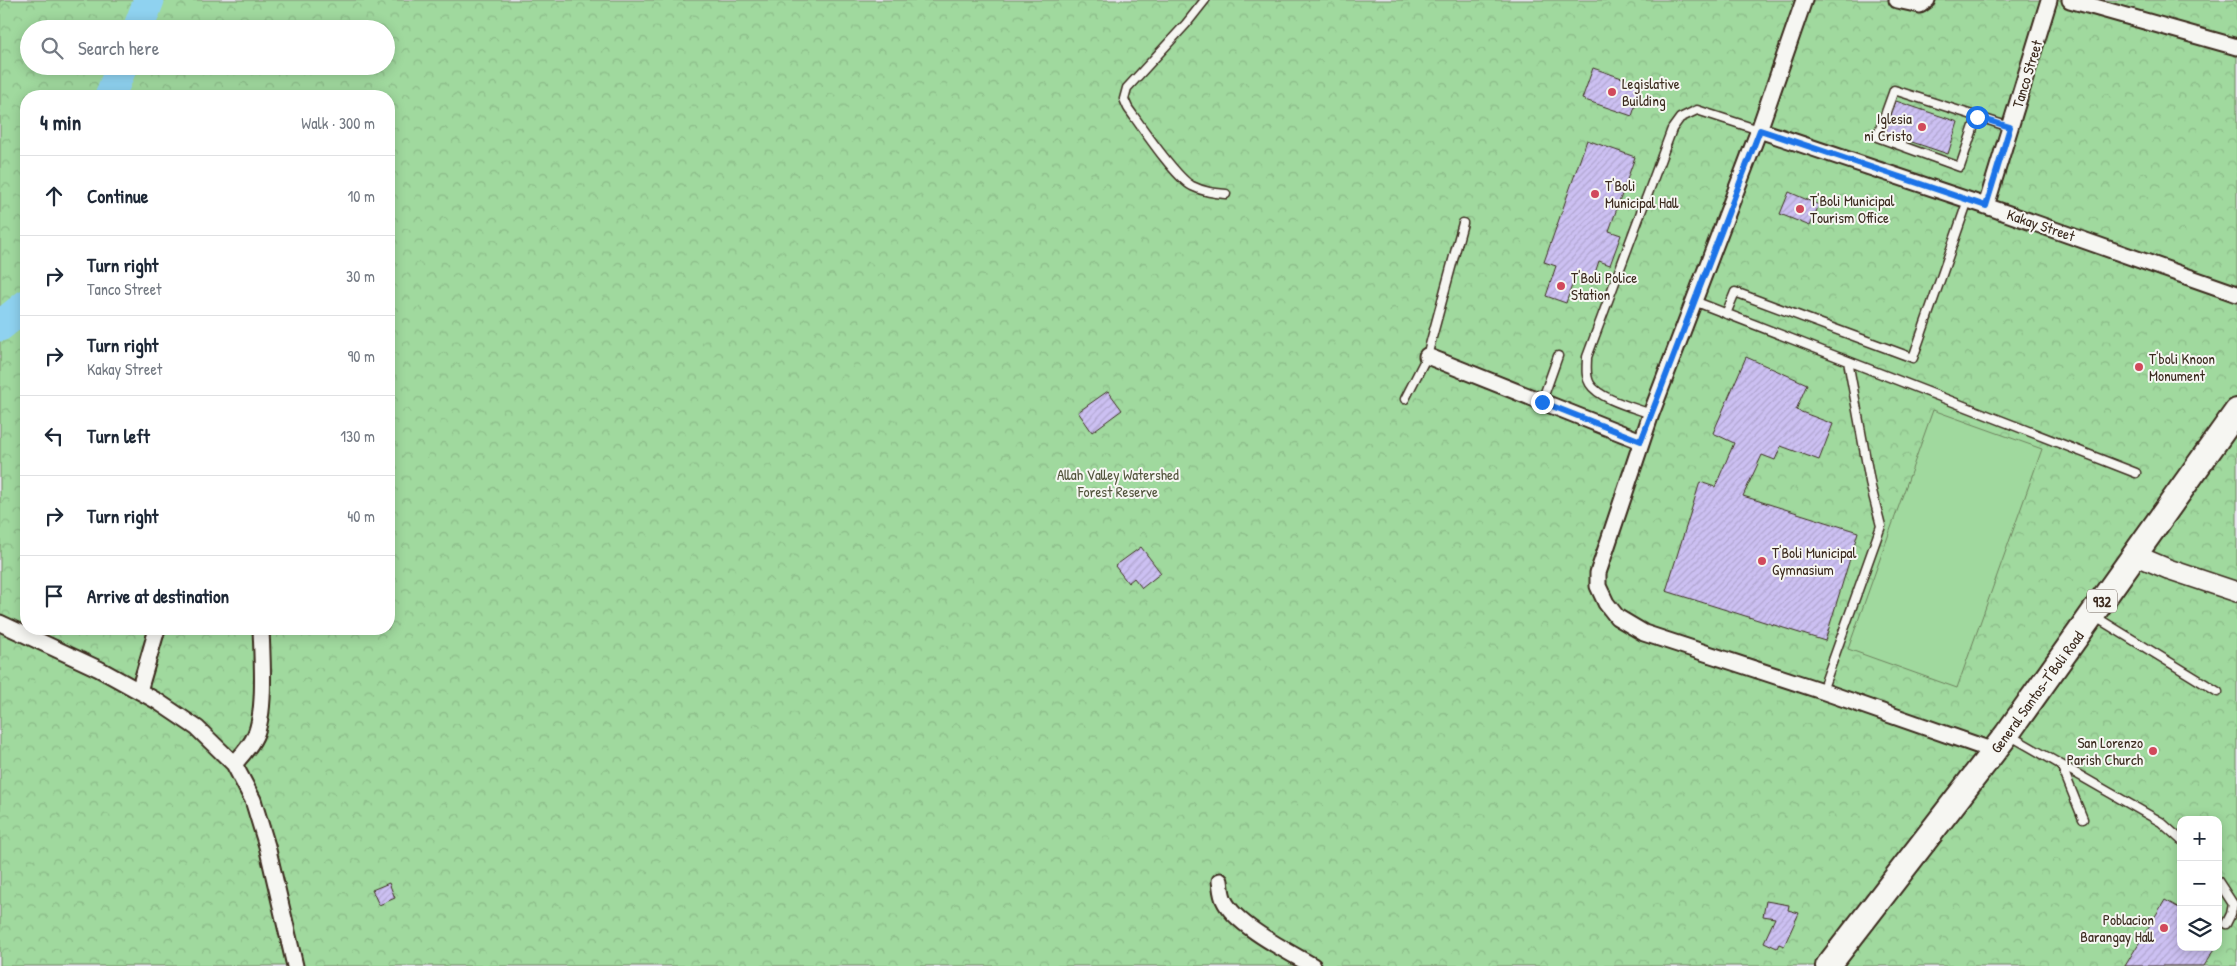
<!DOCTYPE html>
<html lang="en">
<head>
<meta charset="utf-8">
<style>
	body { margin:0; font-family:"Patrick Hand",sans-serif; background:#f2f2f3; color:#1f2937 }
	.controls { position:absolute; right:15px; bottom:15px; display:grid; overflow:hidden; border-radius:10px; box-shadow:0 2px 12px #0003 }
	.controls button { width:45px; height:45px; display:grid; place-items:center; padding:0; border:0; border-bottom:1px solid #e0e1e3; background:#fff; color:#1f2937; font:25px sans-serif }
	.stop { position:absolute; width:15px; height:15px; margin:-11px; border:4px solid #1a73e8; border-radius:50%; background:#fff }
	.stop.end { background:#1a73e8; border-color:#fff; box-shadow:0 1px 5px #0008 }
	.list { margin:0; padding:0; list-style:none }
	h2 { display:flex; justify-content:space-between; align-items:center; height:65px; margin:0; padding:0 20px; font-size:21px }
	h2 small { font-size:16px; font-weight:400; color:#747a83 }
	.list li { display:grid; grid-template-columns:32px 1fr auto; gap:15px; align-items:center; box-sizing:border-box; height:80px; padding:0 20px; border-top:1px solid #e0e1e3 }
	.list b { display:block; font-size:19px; white-space:nowrap }
	.list p { margin:0; font-size:16px; white-space:nowrap; color:#747a83 }
	.list em { font-size:16px; font-style:normal; color:#747a83 }
	.icon { flex:none; width:28px; height:28px; fill:none; stroke:currentColor; stroke-width:2; stroke-linecap:round; stroke-linejoin:round }
	.map { position:relative; flex:none; width:2237px; height:966px; overflow:hidden }
	.search { position:absolute; background:#fff; box-shadow:0 2px 12px #0003; left:20px; top:20px; width:375px; height:55px; display:flex; align-items:center; gap:12px; box-sizing:border-box; padding:0 18px; border-radius:28px; color:#747a83; font-size:19px }
	.panel { position:absolute; background:#fff; box-shadow:0 2px 12px #0003; left:20px; top:90px; width:375px; height:545px; border-radius:20px }
	.map>svg:first-child { display:block }
</style>
</head>
<body>
<div class="map">
<svg width="2237" height="966" viewBox="0 0 2237 966">
	<defs>
		<pattern id="park-crowns" width="20" height="18" patternUnits="userSpaceOnUse" patternTransform="scale(1.25)"><rect width="20" height="18" fill="#a0d99e"/><path d="M2 6a3 3 0 1 1 6 0M12 15a3 3 0 1 1 6 0" fill="none" stroke="#8bba88"/></pattern>
		<pattern id="building-hatch" width="6" height="6" patternUnits="userSpaceOnUse" patternTransform="scale(1.25)"><rect width="6" height="6" fill="#ccc0f2"/><path d="M-1 1l2-2M0 6l6-6M5 7l2-2" fill="none" stroke="#b0a5cf"/></pattern>
	</defs>
	<rect width="100%" height="100%" fill="#e9e6f2"/>
	<filter id="ink" filterUnits="userSpaceOnUse"><feTurbulence type="fractalNoise" baseFrequency=".02" numOctaves="2"/><feDisplacementMap in="SourceGraphic" scale="10" xChannelSelector="R" yChannelSelector="G"/><feConvolveMatrix kernelMatrix="1 2 1 2 8 2 1 2 1" color-interpolation-filters="sRGB"/></filter>
	<g filter="url(#ink)">
		<path fill="url(#park-crowns)" stroke="#6e825e" fill-rule="evenodd" d="M 0,0 L 2237,0 L 2237,966 L 0,966 ZM 29,29 L 386,29 L 386,66 L 29,66 ZM 26,96 L 389,96 L 389,629 L 26,629 ZM 2181,820 L 2218,820 L 2218,947 L 2181,947 Z"/>
		<path fill="#a0d99e" stroke="#6e825e" d="M 1933,410 L 2042,449 L 1957,688 L 1848,649 Z"/>
		<g fill="none" stroke-linecap="round" stroke-linejoin="round">
			<path stroke="#8fd2f0" stroke-width="31" d="M 138,29 L 149,0
				M 110,96 L 122,66
				M 0,326 L 26,305"/>
		</g>
		<path fill="url(#building-hatch)" stroke="#3b2a1e" d="M 1593,68 L 1642,85 L 1632,116 L 1582,99 Z
			M 1896,101 L 1958,122 L 1948,154 L 1885,133 Z
			M 1587,140 L 1635,157 L 1609,231 L 1621,235 L 1610,265 L 1599,261 L 1593,279 L 1576,273 L 1566,303 L 1546,296 L 1556,266 L 1544,262 Z
			M 1789,192 L 1819,205 L 1810,226 L 1780,214 Z
			M 1746,357 L 1807,384 L 1796,410 L 1833,424 L 1819,460 L 1781,446 L 1775,460 L 1762,455 L 1743,496 L 1858,532 L 1825,641 L 1666,591 L 1700,482 L 1715,487 L 1734,443 L 1713,433 Z
			M 1108,391 L 1122,410 L 1092,432 L 1078,412 Z
			M 1141,547 L 1161,573 L 1142,588 L 1134,578 L 1128,583 L 1115,566 Z
			M 389,883 L 395,898 L 379,905 L 372,890 Z
			M 2165,900 L 2181,909 L 2181,947 L 2216,947 L 2204,966 L 2125,966 Z
			M 1766,901 L 1789,905 L 1788,910 L 1799,913 L 1784,946 L 1779,944 L 1777,948 L 1764,942 L 1775,918 L 1763,916 Z"/>
		<g fill="none" stroke-linecap="round" stroke-linejoin="round">
			<defs>
				<path id="service" d="M 1205,0 L 1186,24 L 1127,88 L 1124,99 L 1128,108 C 1141,126 1175,177 1192,186 C 1204,192 1214,193 1226,194
					M 1977,117 L 1960,167 L 1877,137 L 1894,90 L 2010,127
					M 1694,301 L 2136,473
					M 1726,314 L 1735,292 L 1913,358 L 1968,200
					M 1405,399 L 1427,356 L 1463,223
					M 1542,401 L 1558,356
					M 1651,414 C 1635,408 1599,399 1590,384 C 1585,376 1587,366 1587,357 L 1672,129 L 1680,118 L 1697,110 L 1759,130
					M 2094,616 L 2218,692
					M 1822,691 L 1881,526 L 1871,487 L 1848,361
					M 2009,735 L 2161,822 L 2181,840
					M 2062,767 L 2083,819
					M 2218,881 L 2233,904 L 2231,914 L 2226,924"/>
				<path id="minor" d="M 1804,0 L 1759,130 L 1651,414 L 1598,573 L 1598,586 L 1606,603 L 1617,617 L 1644,633 L 1822,691 L 1994,751
					M 1897,0 L 1920,5 L 1927,0
					M 2070,0 L 2237,47
					M 1759,130 L 1986,206 L 2237,294
					M 1986,206 L 2049,0
					M 1427,356 L 1641,441
					M 0,623 L 99,669 L 157,701 L 197,728 L 234,764 L 253,800 L 267,846 L 295,966
					M 139,691 L 157,629
					M 234,764 C 242,755 250,747 255,736 C 266,712 262,657 261,629
					M 1220,881 C 1221,886 1221,894 1224,900 C 1235,925 1289,952 1313,966"/>
				<path id="tertiary" d="M 2135,555 L 2168,569 L 2237,592"/>
				<path id="primary" d="M 1828,966 L 2007,734 L 2237,411"/>
			</defs>
			<use href="#service" stroke="#3b2a1e" stroke-width="11"/>
			<use href="#minor" stroke="#3b2a1e" stroke-width="19"/>
			<use href="#tertiary" stroke="#3b2a1e" stroke-width="22"/>
			<use href="#primary" stroke="#3b2a1e" stroke-width="28"/>
			<use href="#service" stroke="#f6f6f2" stroke-width="8"/>
			<use href="#minor" stroke="#f6f6f2" stroke-width="15"/>
			<use href="#tertiary" stroke="#f6f6f2" stroke-width="19"/>
			<use href="#primary" stroke="#f6f6f2" stroke-width="24"/>
		</g>
	</g>
	<g fill="none" stroke-linecap="round" stroke-linejoin="round" filter="url(#ink)">
		<path stroke="#1a73e8" stroke-width="6" d="M 1542,402 L 1641,441 L 1760,130 L 1986,206 L 2010,127 L 1977,117"/>
	</g>
	<g fill="#d1495b" stroke="#f6f6f2" stroke-width="2">
		<circle cx="1612" cy="92" r="5"/>
		<circle cx="1922" cy="127" r="5"/>
		<circle cx="1595" cy="194" r="5"/>
		<circle cx="1800" cy="209" r="5"/>
		<circle cx="1561" cy="286" r="5"/>
		<circle cx="2139" cy="367" r="5"/>
		<circle cx="1762" cy="561" r="5"/>
		<circle cx="2153" cy="751" r="5"/>
		<circle cx="2164" cy="928" r="5"/>
	</g>
	<g text-anchor="middle" dominant-baseline="central" stroke-width="4" stroke-linejoin="round" paint-order="stroke">
		<rect fill="#f6f6f2" stroke="#73675e" stroke-width="1" x="2087" y="589.5" width="30" height="23" rx="4"/>
		<g font-size="14" font-weight="bold" fill="#3b2a1e">
			<text x="2102" y="601">932</text>
		</g>
		<g font-size="15" fill="#3b2a1e" stroke="#f6f6f2">
			<text transform="translate(2027 74) rotate(-73)">Tanco Street</text>
			<text transform="translate(2041 225) rotate(19)">Kakay Street</text>
			<text transform="translate(2037 692) rotate(-54)">General Santos-T'Boli Road</text>
		</g>
		<g font-size="15" fill="#3b2a1e" stroke="#f6f6f2" text-anchor="start">
			<text x="1622" y="83">Legislative<tspan x="1622" dy="17">Building</tspan></text>
			<text x="1912" y="118" text-anchor="end">Iglesia<tspan x="1912" dy="17">ni Cristo</tspan></text>
			<text x="1605" y="185">T'Boli<tspan x="1605" dy="17">Municipal Hall</tspan></text>
			<text x="1810" y="200">T'Boli Municipal<tspan x="1810" dy="17">Tourism Office</tspan></text>
			<text x="1571" y="277">T'Boli Police<tspan x="1571" dy="17">Station</tspan></text>
			<text x="2149" y="358">T'boli Knoon<tspan x="2149" dy="17">Monument</tspan></text>
			<text x="1772" y="552">T'Boli Municipal<tspan x="1772" dy="17">Gymnasium</tspan></text>
			<text x="2143" y="742" text-anchor="end">San Lorenzo<tspan x="2143" dy="17">Parish Church</tspan></text>
			<text x="2154" y="919" text-anchor="end">Poblacion<tspan x="2154" dy="17">Barangay Hall</tspan></text>
		</g>
		<g font-size="15" fill="#54563e" stroke="#f6f6f2">
			<text x="1118" y="474">Allah Valley Watershed<tspan x="1118" dy="17">Forest Reserve</tspan></text>
		</g>
	</g>
</svg>
<div class="controls">
<button>+</button>
<button>−</button>
<button><svg class="icon" aria-label="layers" viewBox="0 0 24 24"><path d="M12 4l9 5-9 5-9-5zM3 14l9 5 9-5"/></svg></button>
</div>
<div class="stop" style="left:1977px;top:117px"></div>
<div class="stop end" style="left:1542px;top:402px"></div>
<div class="search"><svg class="icon" aria-label="search" viewBox="0 0 24 24"><circle cx="10" cy="10" r="6"/><path d="M15 15l6 6"/></svg>Search here</div>
<section class="panel">
<h2>4 min<small>Walk · 300 m</small></h2>
<ul class="list">
<li><svg class="icon" aria-label="ahead" viewBox="0 0 24 24"><path d="M12 20V5M6 11l6-6 6 6"/></svg><div><b>Continue</b></div><em>10 m</em></li>
<li><svg class="icon" aria-label="right" viewBox="0 0 24 24"><path d="M7 20v-9h11M14 6l5 5-5 5"/></svg><div><b>Turn right</b><p>Tanco Street</p></div><em>30 m</em></li>
<li><svg class="icon" aria-label="right" viewBox="0 0 24 24"><path d="M7 20v-9h11M14 6l5 5-5 5"/></svg><div><b>Turn right</b><p>Kakay Street</p></div><em>90 m</em></li>
<li><svg class="icon" aria-label="left" viewBox="0 0 24 24"><path d="M17 20v-9H6M10 6l-5 5 5 5"/></svg><div><b>Turn left</b></div><em>130 m</em></li>
<li><svg class="icon" aria-label="right" viewBox="0 0 24 24"><path d="M7 20v-9h11M14 6l5 5-5 5"/></svg><div><b>Turn right</b></div><em>40 m</em></li>
<li><svg class="icon" aria-label="arrive" viewBox="0 0 24 24"><path d="M6 21V4h12l-3 4 3 4H6"/></svg><div><b>Arrive at destination</b></div></li>
</ul>
</section>
</div>
</body>
</html>
